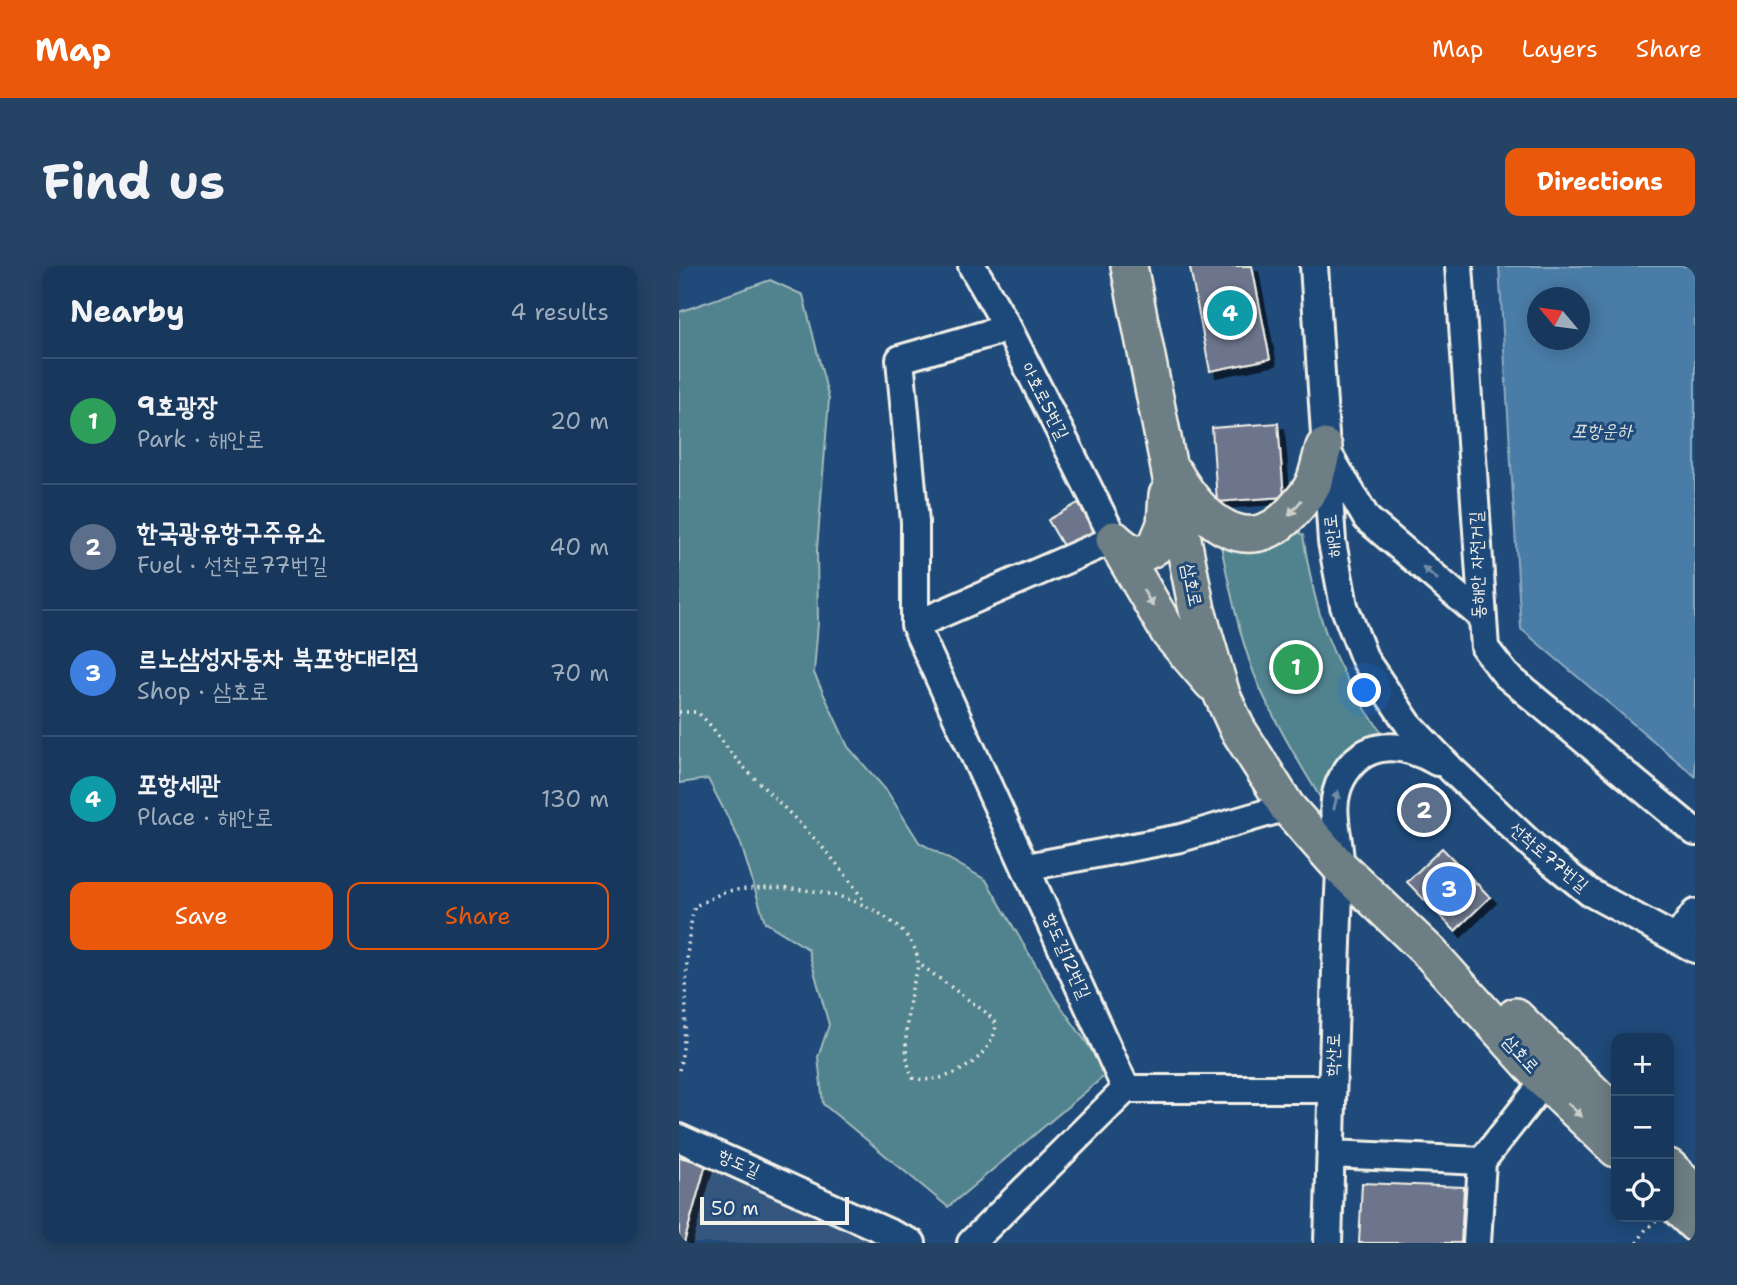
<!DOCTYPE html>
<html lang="en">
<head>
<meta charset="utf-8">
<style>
	body { margin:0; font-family:"Shantell Sans","Poor Story",sans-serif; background:#244365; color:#f1f3f6 }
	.controls { position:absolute; right:21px; bottom:21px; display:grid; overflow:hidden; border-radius:14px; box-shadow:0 4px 18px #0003 }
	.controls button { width:63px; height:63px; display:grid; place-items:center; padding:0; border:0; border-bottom:2px solid #365272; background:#17385c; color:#f1f3f6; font:35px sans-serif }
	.compass { position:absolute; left:848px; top:21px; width:63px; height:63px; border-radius:50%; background:#17385c; box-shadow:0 4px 18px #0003; rotate:299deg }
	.scale { position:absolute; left:21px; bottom:18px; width:149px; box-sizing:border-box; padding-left:7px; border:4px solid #f4f1e8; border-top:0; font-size:19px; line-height:24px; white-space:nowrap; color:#f4f1e8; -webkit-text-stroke:5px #1f4a7a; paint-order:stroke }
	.you { position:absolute; left:686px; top:425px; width:24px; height:24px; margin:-18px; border:5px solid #fff; border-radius:50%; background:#1a73e8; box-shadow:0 0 0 10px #1a73e833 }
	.badge { display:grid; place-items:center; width:46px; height:46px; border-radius:50%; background:#ea580c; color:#fff; font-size:23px; font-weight:700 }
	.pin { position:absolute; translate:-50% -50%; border:4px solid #fff; box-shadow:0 2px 7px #0006 }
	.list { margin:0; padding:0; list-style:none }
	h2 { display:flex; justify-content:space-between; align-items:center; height:91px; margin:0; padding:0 28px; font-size:30px }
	h2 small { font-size:23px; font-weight:400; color:#9eacbb }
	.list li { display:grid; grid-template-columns:46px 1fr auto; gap:21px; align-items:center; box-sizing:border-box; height:126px; padding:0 28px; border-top:2px solid #365272 }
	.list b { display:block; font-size:26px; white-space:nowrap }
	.list p { margin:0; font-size:23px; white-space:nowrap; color:#9eacbb }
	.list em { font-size:23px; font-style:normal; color:#9eacbb }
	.actions { display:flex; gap:14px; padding:21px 28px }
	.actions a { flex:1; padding:16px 0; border:2px solid #ea580c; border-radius:14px; text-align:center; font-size:24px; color:#ea580c }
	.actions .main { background:#ea580c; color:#fff }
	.icon { flex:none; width:38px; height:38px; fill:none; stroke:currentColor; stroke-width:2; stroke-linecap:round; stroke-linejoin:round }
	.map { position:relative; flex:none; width:1016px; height:977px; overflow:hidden; border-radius:14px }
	header { display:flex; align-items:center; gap:42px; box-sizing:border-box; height:98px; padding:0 35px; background:#ea580c; color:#fff }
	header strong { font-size:33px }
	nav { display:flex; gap:38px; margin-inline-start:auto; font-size:24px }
	.intro { display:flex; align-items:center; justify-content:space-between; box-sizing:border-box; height:168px; padding:0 42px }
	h1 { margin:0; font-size:49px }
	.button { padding:18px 32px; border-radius:14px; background:#ea580c; color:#fff; font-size:24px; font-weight:700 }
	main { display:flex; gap:42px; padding:0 42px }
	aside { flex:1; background:#17385c; border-radius:14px; box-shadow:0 4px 18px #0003 }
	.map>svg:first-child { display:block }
</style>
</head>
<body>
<header>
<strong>Map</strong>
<nav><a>Map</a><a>Layers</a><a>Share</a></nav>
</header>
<div class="intro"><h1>Find us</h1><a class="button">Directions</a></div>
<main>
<aside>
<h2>Nearby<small>4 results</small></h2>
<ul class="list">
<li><span class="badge" style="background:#2e9e5b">1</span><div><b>9호광장</b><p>Park · 해안로</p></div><em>20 m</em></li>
<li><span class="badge" style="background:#5c6f8a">2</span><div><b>한국광유항구주유소</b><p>Fuel · 선착로77번길</p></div><em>40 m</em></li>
<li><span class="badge" style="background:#3f7fe0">3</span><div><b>르노삼성자동차 북포항대리점</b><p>Shop · 삼호로</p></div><em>70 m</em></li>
<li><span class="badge" style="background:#0f9aa8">4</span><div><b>포항세관</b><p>Place · 해안로</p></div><em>130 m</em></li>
</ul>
<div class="actions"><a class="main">Save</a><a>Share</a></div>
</aside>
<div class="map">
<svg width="1016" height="977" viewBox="0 0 1016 977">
	<defs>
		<filter id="shadow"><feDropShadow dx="6" dy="6" stdDeviation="0" flood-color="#0009"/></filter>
	</defs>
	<rect width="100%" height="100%" fill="#1f4a7a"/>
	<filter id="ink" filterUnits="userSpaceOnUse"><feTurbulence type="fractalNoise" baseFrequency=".0143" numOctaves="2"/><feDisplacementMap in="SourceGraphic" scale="14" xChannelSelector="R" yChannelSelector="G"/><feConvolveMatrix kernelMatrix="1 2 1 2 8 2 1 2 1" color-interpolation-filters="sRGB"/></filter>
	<g filter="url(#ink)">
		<path fill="#36577f" d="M 0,887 L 135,940 L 203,977 L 0,977 Z"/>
		<path fill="#51838e" stroke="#a2babb" stroke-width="2" d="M 91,14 L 124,29 L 150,133 L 138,284 L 139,357 L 135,407 L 169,481 L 208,525 L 240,576 L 307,614 L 376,732 L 429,807 L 269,941 L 144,838 L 139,791 L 150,759 L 129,683 L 86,656 L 61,575 L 29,513 L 0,517 L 0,46 Z
			M 611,261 L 624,269 C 637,353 653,400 704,468 L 681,477 L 644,536 C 621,499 599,462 581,422 C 561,377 552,327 542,280 Z"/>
		<path fill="#4a7ba7" stroke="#8eaac1" stroke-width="2" fill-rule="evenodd" d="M 820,0 L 1016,0 L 1016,510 L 842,363 ZM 858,32 L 900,32 L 900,74 L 858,74 Z"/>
		<path fill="#6c758b" stroke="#f4f1e8" stroke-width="2" filter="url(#shadow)" d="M 519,0 L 573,0 L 591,93 L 531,105 L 511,2 Z
			M 599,157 L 605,231 L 538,236 L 533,162 Z
			M 399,237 L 419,271 L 387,285 L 369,254 Z
			M 763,582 L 811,631 L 776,665 L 728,616 Z
			M 0,891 L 27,898 L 5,977 L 0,977 Z
			M 683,917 L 785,921 L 782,977 L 680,977 Z"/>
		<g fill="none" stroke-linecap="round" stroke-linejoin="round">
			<defs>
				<path id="minor" d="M 293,0 L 329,62 L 435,273 L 236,359 L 236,256 L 221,93 L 329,62
					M 635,0 L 653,276 L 665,340 L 686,394 L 730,459 L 773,504 L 857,583 L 910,626 L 1016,683
					M 780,0 L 806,382 L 827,409 L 1016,566
					M 648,186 L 688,253 L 803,351
					M 236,359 L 447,823 L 292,977
					M 348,601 L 502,572 L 608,541
					M 997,673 L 1016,647
					M 447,823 L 653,823
					M 0,872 L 233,977
					M 652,888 L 803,895
					M 649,977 C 653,853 655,729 661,605 C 663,572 646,544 663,512 C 685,472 724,476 758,496
					M 798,977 L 803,895 L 866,815"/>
				<path id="major" d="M 450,0 L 518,344 L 543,429 L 558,462 L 608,541 L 661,601 L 752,688 L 866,815 L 937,883
					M 496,208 C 520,249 565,296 611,248 C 619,239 629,229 634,218 C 639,207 641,193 645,181
					M 435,273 L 490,367 L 533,417
					M 435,273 C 449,286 460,293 477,280 L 486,258 L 488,229
					M 836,750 L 937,849
					M 990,901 L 1016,926
					M 990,933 L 1016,958"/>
			</defs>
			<use href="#minor" stroke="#f4f1e8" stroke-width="32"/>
			<use href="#major" stroke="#f4f1e8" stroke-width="40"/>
			<path stroke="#f4f1e8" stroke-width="3.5" stroke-dasharray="2 5" stroke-linecap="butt" d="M 0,446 L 18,446 C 35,460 44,479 59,495 C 104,543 151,581 186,637
				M 0,804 C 13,750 1,693 16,640 C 28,635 43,625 56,624 C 113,619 179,623 222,664 C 231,673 239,684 239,697 C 239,705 235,715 233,723 C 228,749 222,788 234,812 C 266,821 315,792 317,758 L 309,748 L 239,697
				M 958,977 L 967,963 L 977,955"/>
			<use href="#minor" stroke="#1f4a7a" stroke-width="26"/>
			<use href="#major" stroke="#6d7e84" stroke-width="35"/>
		</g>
		<defs><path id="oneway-solid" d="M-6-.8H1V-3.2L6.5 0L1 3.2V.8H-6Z" transform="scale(1.75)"/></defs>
		<g fill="#ccceca">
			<use href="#oneway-solid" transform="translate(616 242) rotate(130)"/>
			<use href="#oneway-solid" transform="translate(469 332) rotate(59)"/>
			<use href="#oneway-solid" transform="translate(896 844) rotate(44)"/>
		</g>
		<g fill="#748da6">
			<use href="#oneway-solid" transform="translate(751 307) rotate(-139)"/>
			<use href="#oneway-solid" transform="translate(657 534) rotate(-77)"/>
		</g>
	</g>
	<g text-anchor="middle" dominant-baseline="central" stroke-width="6" stroke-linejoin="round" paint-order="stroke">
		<g font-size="18" fill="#f4f1e8" stroke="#1f4a7a">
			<text transform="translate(366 135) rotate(63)">아호로5번길</text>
			<text transform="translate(653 270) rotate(-96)">해안로</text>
			<text transform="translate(798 299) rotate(-91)">동해안 자전거길</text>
			<text transform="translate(513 319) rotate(79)">삼호로</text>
			<text transform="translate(870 591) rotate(40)">선착로77번길</text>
			<text transform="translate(388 690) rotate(66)">항도길12번길</text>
			<text transform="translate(842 788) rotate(48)">삼호로</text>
			<text transform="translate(654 789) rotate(-89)">학산로</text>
			<text transform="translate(60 897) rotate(24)">항도길</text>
		</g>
		<g font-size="19" font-style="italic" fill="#dadfde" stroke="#1f4a7a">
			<text x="923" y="164">포항운하</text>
		</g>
	</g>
</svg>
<div class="controls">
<button>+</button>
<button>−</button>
<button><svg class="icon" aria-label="locate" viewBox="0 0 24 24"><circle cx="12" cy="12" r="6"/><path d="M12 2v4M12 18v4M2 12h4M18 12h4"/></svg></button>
</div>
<svg class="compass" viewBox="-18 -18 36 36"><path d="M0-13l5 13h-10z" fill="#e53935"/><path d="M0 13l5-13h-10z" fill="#9eacbb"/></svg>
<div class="scale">50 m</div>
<div class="you"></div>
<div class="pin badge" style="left:617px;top:401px;background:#2e9e5b">1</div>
<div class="pin badge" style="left:745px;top:544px;background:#5c6f8a">2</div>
<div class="pin badge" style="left:770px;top:623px;background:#3f7fe0">3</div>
<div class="pin badge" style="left:551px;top:47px;background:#0f9aa8">4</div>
</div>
</main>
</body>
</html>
